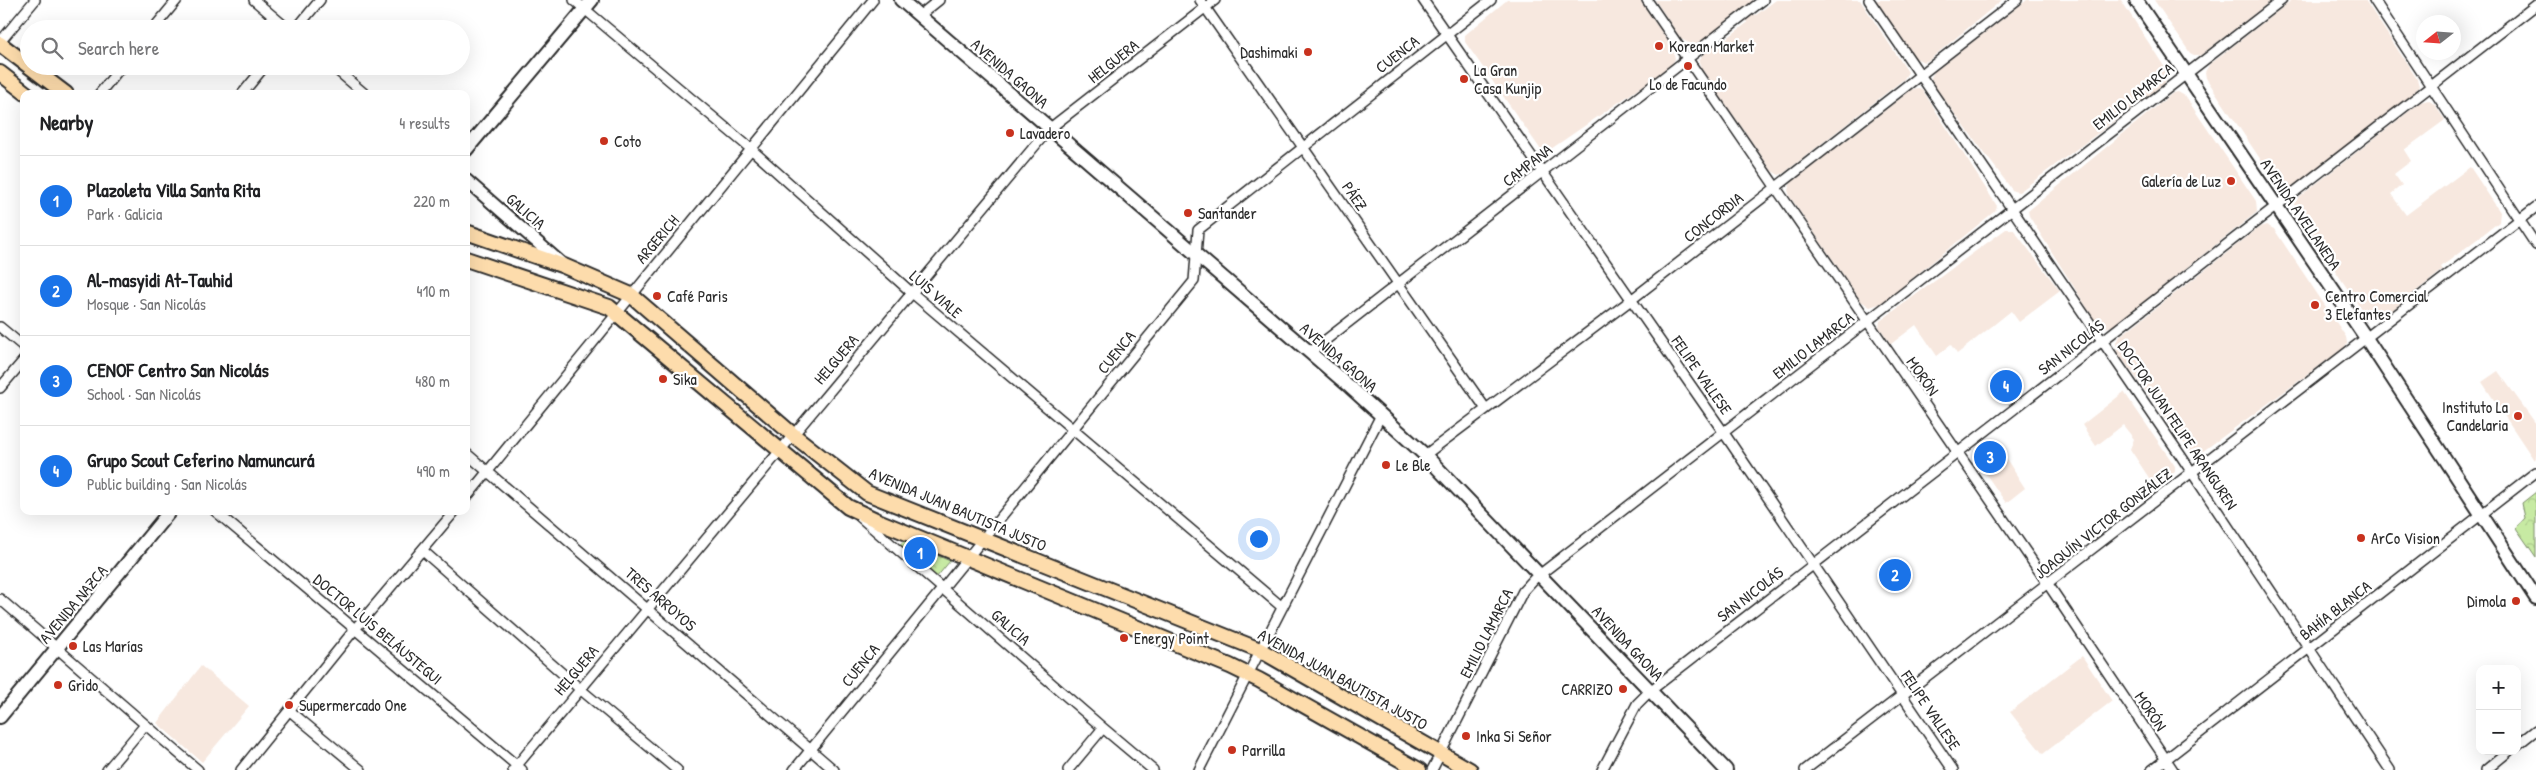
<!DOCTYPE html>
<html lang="en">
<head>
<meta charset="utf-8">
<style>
	body { margin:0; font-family:"Patrick Hand",sans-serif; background:#f2f2f2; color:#202124 }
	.controls { position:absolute; right:15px; bottom:15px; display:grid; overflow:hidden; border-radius:10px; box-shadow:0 5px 20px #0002 }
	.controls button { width:45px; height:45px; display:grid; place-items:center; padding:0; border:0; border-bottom:1px solid #e0e0e0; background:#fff; color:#202124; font:25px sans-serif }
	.compass { position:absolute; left:2416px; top:15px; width:45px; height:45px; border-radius:50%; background:#fff; box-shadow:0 5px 20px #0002; rotate:253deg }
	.you { position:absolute; left:1258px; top:538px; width:18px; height:18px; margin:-12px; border:4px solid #fff; border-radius:50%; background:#1a73e8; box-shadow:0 0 0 8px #1a73e833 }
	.badge { display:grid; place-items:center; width:32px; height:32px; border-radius:50%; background:#1a73e8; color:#fff; font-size:16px; font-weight:700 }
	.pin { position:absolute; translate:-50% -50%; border:2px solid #fff; box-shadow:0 1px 5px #0006 }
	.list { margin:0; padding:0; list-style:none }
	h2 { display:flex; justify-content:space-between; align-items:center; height:65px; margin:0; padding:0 20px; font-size:21px }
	h2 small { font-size:16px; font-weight:400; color:#757577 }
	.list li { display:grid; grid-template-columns:32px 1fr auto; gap:15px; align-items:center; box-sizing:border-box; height:90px; padding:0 20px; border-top:1px solid #e0e0e0 }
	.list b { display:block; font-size:19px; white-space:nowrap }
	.list p { margin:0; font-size:16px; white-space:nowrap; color:#757577 }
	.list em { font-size:16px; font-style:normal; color:#757577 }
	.icon { flex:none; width:28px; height:28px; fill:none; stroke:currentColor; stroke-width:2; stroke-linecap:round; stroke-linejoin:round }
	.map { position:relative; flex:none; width:2536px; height:770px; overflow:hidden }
	.search { position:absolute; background:#fff; box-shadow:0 5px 20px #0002; left:20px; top:20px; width:450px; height:55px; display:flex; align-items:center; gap:12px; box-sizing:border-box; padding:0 18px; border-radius:28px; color:#757577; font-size:19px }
	.panel { position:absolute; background:#fff; box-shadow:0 5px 20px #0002; left:20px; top:90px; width:450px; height:425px; border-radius:10px }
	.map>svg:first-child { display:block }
</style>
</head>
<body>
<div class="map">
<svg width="2536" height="770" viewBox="0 0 2536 770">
	<defs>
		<pattern id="park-crowns" width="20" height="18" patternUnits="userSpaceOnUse" patternTransform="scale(1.25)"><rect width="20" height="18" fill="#c7eaa3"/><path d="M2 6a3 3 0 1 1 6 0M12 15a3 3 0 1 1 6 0" fill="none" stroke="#abc98c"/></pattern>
	</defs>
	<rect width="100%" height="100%" fill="#fff"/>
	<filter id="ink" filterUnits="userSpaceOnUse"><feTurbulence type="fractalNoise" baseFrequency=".02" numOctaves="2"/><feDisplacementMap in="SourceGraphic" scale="10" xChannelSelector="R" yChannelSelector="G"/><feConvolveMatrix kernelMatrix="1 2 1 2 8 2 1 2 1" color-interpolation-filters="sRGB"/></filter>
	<g filter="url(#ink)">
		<path fill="#f7e8df" d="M 1507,0 L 1640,0 L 1673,49 L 1675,59 L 1670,67 L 1548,151 L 1541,150 L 1465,42 L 1465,35 Z
			M 1655,0 L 1754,0 L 1702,42 L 1692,45 L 1681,39 Z
			M 1776,0 L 1860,0 L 1908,72 L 1904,79 L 1784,173 L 1779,175 L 1772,171 L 1701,68 L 1699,61 L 1704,52 L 1718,41 L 1722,42 L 1747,23 L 1746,19 L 1752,14 L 1756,15 Z
			M 1876,0 L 2002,0 L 1929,60 L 1924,62 L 1915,58 Z
			M 2027,0 L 2121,0 L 2169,74 L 2164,84 L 2019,192 L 2013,191 L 1932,83 L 1931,77 L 1935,71 Z
			M 2154,0 L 2272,0 L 2201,55 L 2196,56 L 2190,53 Z
			M 2292,0 L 2365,0 L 2417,79 L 2419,86 L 2416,91 L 2292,187 L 2285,188 L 2277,184 L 2206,78 L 2205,72 L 2209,65 Z
			M 1917,88 L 1923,91 L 1997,206 L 1995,211 L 1882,303 L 1870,307 L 1861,301 L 1790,197 L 1788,190 L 1791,183 L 1911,90 Z
			M 2178,92 L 2185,96 L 2256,201 L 2257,212 L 2113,326 L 2103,328 L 2098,325 L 2029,216 L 2028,211 L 2173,93 Z
			M 2428,100 L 2434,104 L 2445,120 L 2404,150 L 2411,161 L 2394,174 L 2402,185 L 2391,194 L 2406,215 L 2470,167 L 2500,212 L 2499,222 L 2441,267 L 2443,270 L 2382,318 L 2371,320 L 2365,315 L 2296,212 L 2294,204 L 2298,198 L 2421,102 Z
			M 2266,225 L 2274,229 L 2346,337 L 2347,343 L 2344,348 L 2199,454 L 2192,454 L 2117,352 L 2116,342 L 2119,337 L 2260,227 Z
			M 2006,229 L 2013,229 L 2060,291 L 2019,322 L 2011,311 L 1957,354 L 1951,345 L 1937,356 L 1916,325 L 1891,344 L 1879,327 L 1880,321 Z
			M 2498,371 L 2536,424 L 2536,458 L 2534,460 L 2482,382 Z
			M 2124,392 L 2175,466 L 2175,472 L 2155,487 L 2130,449 L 2134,439 L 2123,425 L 2096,446 L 2082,425 Z
			M 1994,440 L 2025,488 L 2006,503 L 1976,460 L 1978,451 Z
			M 2082,656 L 2112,701 L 2043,754 L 2010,712 Z
			M 201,666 L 249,706 L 202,762 L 157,723 Z"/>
		<path fill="url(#park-crowns)" stroke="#798a67" d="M 2536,492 L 2536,557 L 2516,528 L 2525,518 L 2522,503 Z
			M 904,541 L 950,561 L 936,578 L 899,545 Z"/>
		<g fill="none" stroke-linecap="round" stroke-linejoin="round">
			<defs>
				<path id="minor" d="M 254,0 L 288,29
					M 574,0 L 751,149 L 911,292 L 1282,607
					M 1200,0 L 1486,409
					M 1423,0 L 1724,433 L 1953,770
					M 1647,0 L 2048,584 L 2173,770
					M 1869,0 L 2181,456 L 2390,770
					M 2374,0 L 2536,245
					M 919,16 L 939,0
					M 153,29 L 177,0
					M 296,29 L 320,0
					M 0,42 L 35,0
					M 332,66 L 365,94
					M 99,94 L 122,66
					M 242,94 L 265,66
					M 0,327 L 24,347
					M 1309,353 L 1763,0
					M 0,388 L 24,360
					M 466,453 L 834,770
					M 1425,455 L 1631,300 L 2017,0
					M 466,498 L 873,0
					M 215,511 L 522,770
					M 860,517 L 1103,728 L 1153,770
					M 422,550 L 580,689 L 677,770
					M 0,599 L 198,770
					M 290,711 L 361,770
					M 2517,745 L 2536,730
					M 107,770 L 145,725
					M 241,770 L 355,629 L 455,511
					M 513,770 L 1049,129 L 1215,0
					M 794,770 L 1194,281 L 1198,230 L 1491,0
					M 1068,770 L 1103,728
					M 1199,770 L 1381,415
					M 1432,770 L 1523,591 L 1534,579 L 2282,0
					M 1602,770 L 1637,704 L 1650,691 L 2536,5
					M 1805,770 L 2536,207
					M 2152,770 L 2536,472
					M 2486,770 L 2509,751"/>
				<path id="tertiary" d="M 466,180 L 561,263"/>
				<path id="secondary" d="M 901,0 L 1350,387 L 1425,455 L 1726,770
					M 2136,0 L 2366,338 L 2536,598
					M 466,150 L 592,0
					M 0,717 L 170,511"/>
				<path id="primary" d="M 0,44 L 66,94
					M 0,73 L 27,94
					M 466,232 L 564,266 L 631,295 L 792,434 L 867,493 L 1260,650 L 1470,770
					M 466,259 L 609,307 L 848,507 L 878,521 L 1230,666 L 1259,680 L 1419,770"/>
			</defs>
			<use href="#minor" stroke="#2b2b2b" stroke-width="12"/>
			<use href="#tertiary" stroke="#2b2b2b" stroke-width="15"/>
			<use href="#secondary" stroke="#2b2b2b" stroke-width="16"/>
			<use href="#primary" stroke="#2b2b2b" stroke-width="18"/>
			<use href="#minor" stroke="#fff" stroke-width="9"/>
			<use href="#tertiary" stroke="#fff" stroke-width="11"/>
			<use href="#secondary" stroke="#fff" stroke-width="12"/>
			<use href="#primary" stroke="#fddcac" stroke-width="14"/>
		</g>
	</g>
	<g fill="#c8321e" stroke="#fff" stroke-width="2">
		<circle cx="1659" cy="46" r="5"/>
		<circle cx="1308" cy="52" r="5"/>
		<circle cx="1688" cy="66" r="5"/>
		<circle cx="1464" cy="79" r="5"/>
		<circle cx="1010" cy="133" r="5"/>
		<circle cx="604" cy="141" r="5"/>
		<circle cx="2231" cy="181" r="5"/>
		<circle cx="1188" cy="213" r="5"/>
		<circle cx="657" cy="296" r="5"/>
		<circle cx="2315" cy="305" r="5"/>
		<circle cx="663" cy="379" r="5"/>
		<circle cx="2518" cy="416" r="5"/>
		<circle cx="1386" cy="465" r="5"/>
		<circle cx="2361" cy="538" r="5"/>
		<circle cx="2516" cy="601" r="5"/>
		<circle cx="1124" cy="638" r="5"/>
		<circle cx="73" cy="646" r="5"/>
		<circle cx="58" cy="685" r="5"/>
		<circle cx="1623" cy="689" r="5"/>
		<circle cx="289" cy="705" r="5"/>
		<circle cx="1466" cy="736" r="5"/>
		<circle cx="1232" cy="750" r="5"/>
	</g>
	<g text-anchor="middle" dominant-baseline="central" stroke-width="4.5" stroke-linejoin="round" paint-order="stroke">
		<g font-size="16" fill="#2b2b2b" stroke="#fff" text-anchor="start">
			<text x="1669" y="46">Korean Market</text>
			<text x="1298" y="52" text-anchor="end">Dashimaki</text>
			<text x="1474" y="70">La Gran<tspan x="1474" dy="18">Casa Kunjip</tspan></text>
			<text x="1688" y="84" text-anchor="middle">Lo de Facundo</text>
			<text x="1020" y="133">Lavadero</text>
			<text x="614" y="141">Coto</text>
			<text x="2221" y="181" text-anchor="end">Galería de Luz</text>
			<text x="1198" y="213">Santander</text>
			<text x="667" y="296">Café Paris</text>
			<text x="2325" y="296">Centro Comercial<tspan x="2325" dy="18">3 Elefantes</tspan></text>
			<text x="673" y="379">Sika</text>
			<text x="2508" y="407" text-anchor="end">Instituto La<tspan x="2508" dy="18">Candelaria</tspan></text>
			<text x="1396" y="465">Le Ble</text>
			<text x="2371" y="538">ArCo Vision</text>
			<text x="2506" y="601" text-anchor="end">Dimola</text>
			<text x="1134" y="638">Energy Point</text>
			<text x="83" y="646">Las Marías</text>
			<text x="68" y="685">Grido</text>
			<text x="1613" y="689" text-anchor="end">CARRIZO</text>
			<text x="299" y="705">Supermercado One</text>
			<text x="1476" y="736">Inka Si Señor</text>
			<text x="1242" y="750">Parrilla</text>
		</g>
		<g font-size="16" fill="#2b2b2b" stroke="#fff">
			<text transform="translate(1397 54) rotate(-38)">CUENCA</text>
			<text transform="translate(1113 61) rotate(-38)">HELGUERA</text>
			<text transform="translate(1010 73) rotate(41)">AVENIDA GAONA</text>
			<text transform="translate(2133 96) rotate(-38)">EMILIO LAMARCA</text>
			<text transform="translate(1527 165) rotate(-38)">CAMPANA</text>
			<text transform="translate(1355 196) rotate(55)">PÁEZ</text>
			<text transform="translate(526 211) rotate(41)">GALICIA</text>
			<text transform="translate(2301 214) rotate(56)">AVENIDA AVELLANEDA</text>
			<text transform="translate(1713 217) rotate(-38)">CONCORDIA</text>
			<text transform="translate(657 239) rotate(-50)">ARGERICH</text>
			<text transform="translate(936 294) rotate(41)">LUIS VIALE</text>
			<text transform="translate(1813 345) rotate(-38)">EMILIO LAMARCA</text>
			<text transform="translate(2071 347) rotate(-38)">SAN NICOLÁS</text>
			<text transform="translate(1116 352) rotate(-51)">CUENCA</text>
			<text transform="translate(1339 357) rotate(41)">AVENIDA GAONA</text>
			<text transform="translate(836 359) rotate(-50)">HELGUERA</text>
			<text transform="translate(1702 375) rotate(55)">FELIPE VALLESE</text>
			<text transform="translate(1923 376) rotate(55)">MORÓN</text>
			<text transform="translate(2178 425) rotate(56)">DOCTOR JUAN FELIPE ARANGUREN</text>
			<text transform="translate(958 509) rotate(23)">AVENIDA JUAN BAUTISTA JUSTO</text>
			<text transform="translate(2103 523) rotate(-38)">JOAQUÍN VICTOR GONZÁLEZ</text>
			<text transform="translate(1750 594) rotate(-38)">SAN NICOLÁS</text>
			<text transform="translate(661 599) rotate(41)">TRES ARROYOS</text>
			<text transform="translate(73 604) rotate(-50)">AVENIDA NAZCA</text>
			<text transform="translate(2335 610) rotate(-38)">BAHÍA BLANCA</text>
			<text transform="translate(1011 627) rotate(41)">GALICIA</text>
			<text transform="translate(378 629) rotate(40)">DOCTOR LUIS BELÁUSTEGUI</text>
			<text transform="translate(1486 633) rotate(-63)">EMILIO LAMARCA</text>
			<text transform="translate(1628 643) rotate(47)">AVENIDA GAONA</text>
			<text transform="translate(860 665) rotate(-51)">CUENCA</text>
			<text transform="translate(576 670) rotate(-50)">HELGUERA</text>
			<text transform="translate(1343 679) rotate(29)">AVENIDA JUAN BAUTISTA JUSTO</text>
			<text transform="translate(1931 710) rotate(56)">FELIPE VALLESE</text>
			<text transform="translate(2151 711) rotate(56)">MORÓN</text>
		</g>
	</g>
</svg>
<div class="controls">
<button>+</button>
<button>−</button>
</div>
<svg class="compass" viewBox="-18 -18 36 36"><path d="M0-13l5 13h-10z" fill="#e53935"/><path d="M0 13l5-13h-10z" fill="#757577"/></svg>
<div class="you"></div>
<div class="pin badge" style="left:920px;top:553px">1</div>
<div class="pin badge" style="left:1895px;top:575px">2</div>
<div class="pin badge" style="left:1990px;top:457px">3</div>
<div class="pin badge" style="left:2006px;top:386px">4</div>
<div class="search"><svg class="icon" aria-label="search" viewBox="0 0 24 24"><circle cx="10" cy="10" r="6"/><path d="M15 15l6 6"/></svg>Search here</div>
<section class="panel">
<h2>Nearby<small>4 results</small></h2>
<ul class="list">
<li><span class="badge">1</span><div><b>Plazoleta Villa Santa Rita</b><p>Park · Galicia</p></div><em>220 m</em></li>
<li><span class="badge">2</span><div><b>Al-masyidi At-Tauhid</b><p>Mosque · San Nicolás</p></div><em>410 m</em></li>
<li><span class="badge">3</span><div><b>CENOF Centro San Nicolás</b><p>School · San Nicolás</p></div><em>480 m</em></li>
<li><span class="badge">4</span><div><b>Grupo Scout Ceferino Namuncurá</b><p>Public building · San Nicolás</p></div><em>490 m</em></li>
</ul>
</section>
</div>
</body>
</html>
